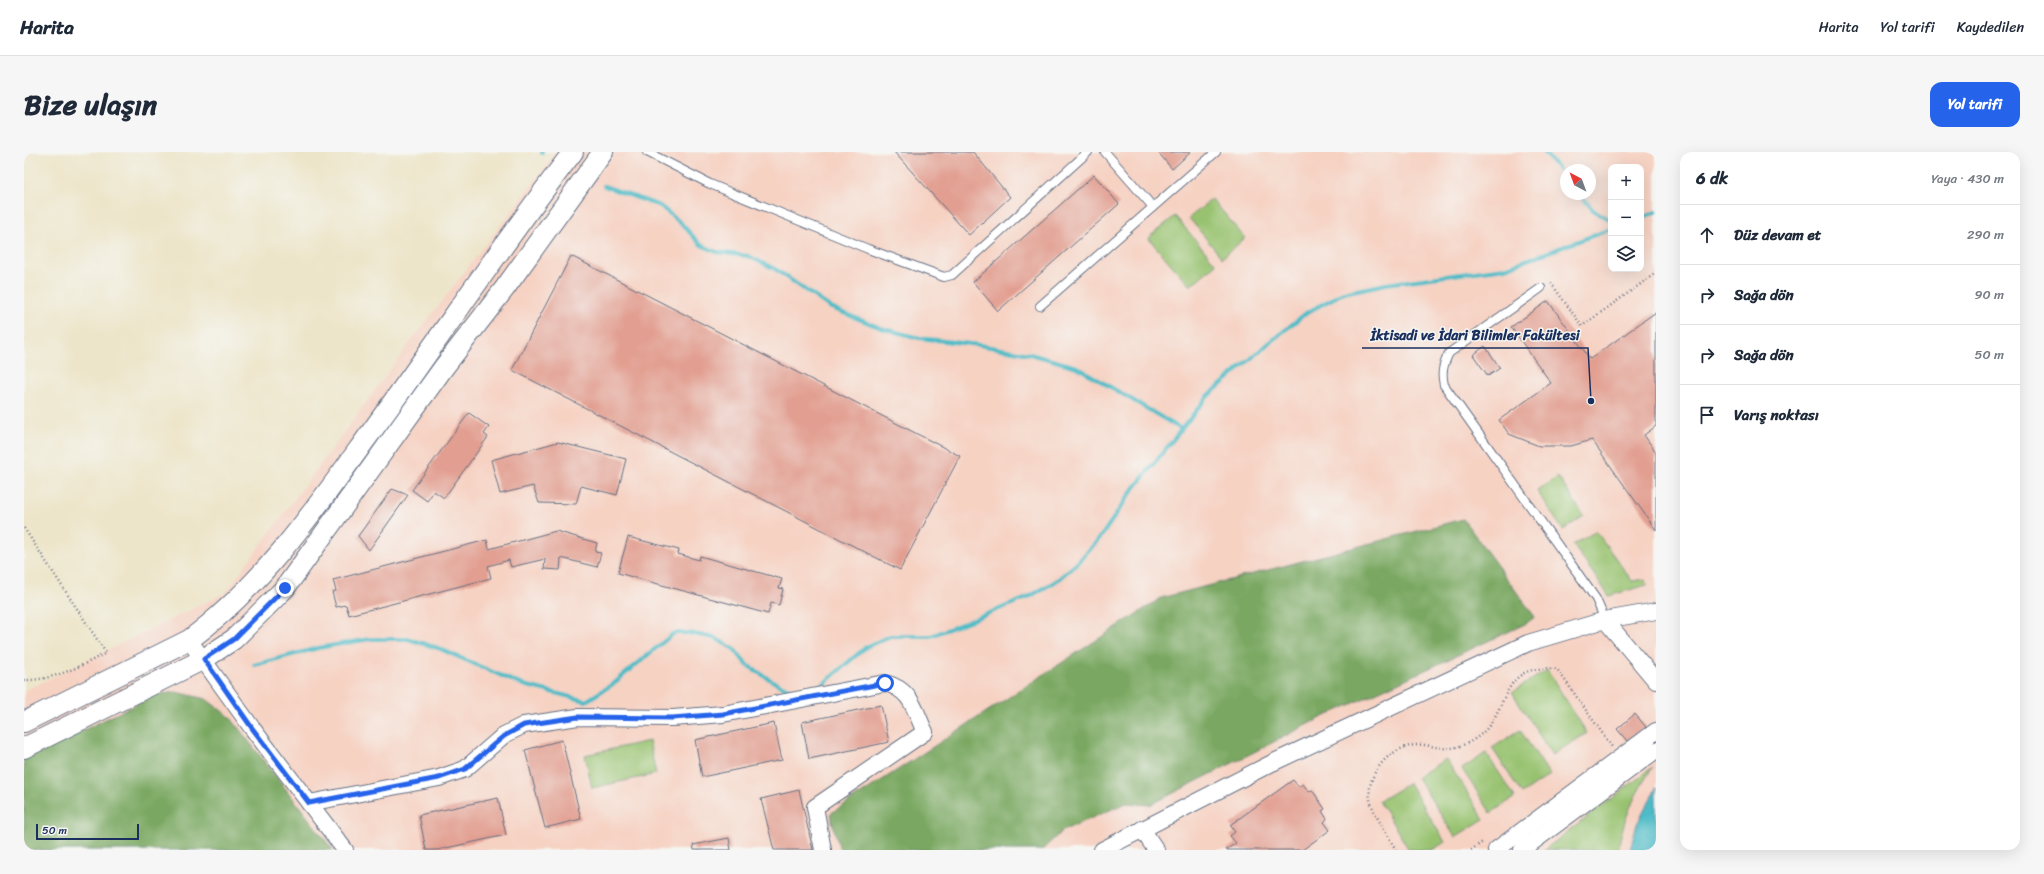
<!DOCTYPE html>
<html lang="tr">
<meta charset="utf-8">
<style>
body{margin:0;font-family:Sriracha,sans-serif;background:#f6f6f7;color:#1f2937}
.controls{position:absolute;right:12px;top:12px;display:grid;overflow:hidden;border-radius:8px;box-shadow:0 4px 16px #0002}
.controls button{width:36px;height:36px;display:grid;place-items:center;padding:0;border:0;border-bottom:1px solid #e0e1e3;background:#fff;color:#1f2937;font:20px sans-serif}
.compass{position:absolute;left:1536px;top:12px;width:36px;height:36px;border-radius:50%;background:#fff;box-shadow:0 4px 16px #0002;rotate:319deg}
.scale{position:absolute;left:12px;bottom:10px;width:103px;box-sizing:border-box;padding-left:4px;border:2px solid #1b2f5e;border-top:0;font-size:11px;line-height:14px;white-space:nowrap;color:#1b2f5e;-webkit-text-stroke:3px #f6f6f2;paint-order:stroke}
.stop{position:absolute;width:12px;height:12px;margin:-9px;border:3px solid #2563eb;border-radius:50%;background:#fff}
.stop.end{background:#2563eb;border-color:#fff;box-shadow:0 1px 4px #0008}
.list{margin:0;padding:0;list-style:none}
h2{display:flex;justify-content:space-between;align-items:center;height:52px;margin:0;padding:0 16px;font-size:17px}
h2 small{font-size:13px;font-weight:400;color:#747a83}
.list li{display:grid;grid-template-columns:26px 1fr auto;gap:12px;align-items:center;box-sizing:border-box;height:60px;padding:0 16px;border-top:1px solid #e0e1e3}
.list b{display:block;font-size:15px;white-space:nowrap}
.list em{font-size:13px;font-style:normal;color:#747a83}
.icon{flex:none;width:22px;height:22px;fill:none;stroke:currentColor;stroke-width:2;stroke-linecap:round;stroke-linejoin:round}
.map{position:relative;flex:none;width:1632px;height:698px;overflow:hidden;border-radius:12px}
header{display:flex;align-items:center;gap:24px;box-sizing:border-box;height:56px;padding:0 20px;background:#fff;border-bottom:1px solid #e0e1e3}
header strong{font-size:19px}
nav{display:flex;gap:22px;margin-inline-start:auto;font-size:14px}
.intro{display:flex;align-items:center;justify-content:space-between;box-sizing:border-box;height:96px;padding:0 24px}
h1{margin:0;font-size:28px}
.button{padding:10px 18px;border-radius:12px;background:#2563eb;color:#fff;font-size:14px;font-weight:700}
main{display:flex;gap:24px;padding:0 24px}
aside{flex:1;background:#fff;border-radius:12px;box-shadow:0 4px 16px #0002}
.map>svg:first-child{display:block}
.built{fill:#f6d2c3;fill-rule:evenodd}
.green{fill:#98c26f;stroke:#5a7866}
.forest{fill:#7aa862;stroke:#4a6c60}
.water{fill:#4ebcc7;stroke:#347692}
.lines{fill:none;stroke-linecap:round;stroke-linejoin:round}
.stream{stroke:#4ebcc7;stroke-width:4}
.building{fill:#e29f91}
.service-casing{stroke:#646f83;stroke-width:10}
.minor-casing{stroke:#646f83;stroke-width:18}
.tertiary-casing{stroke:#646f83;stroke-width:22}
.path{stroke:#646f83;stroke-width:2.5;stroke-dasharray:1 3;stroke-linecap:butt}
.service{stroke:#fff;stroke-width:8}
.minor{stroke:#fff;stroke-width:16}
.tertiary{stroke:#fff;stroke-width:20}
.route{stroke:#2563eb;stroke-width:5}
.leader{fill:none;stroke:#1b2f5e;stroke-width:1.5}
.callout-dot{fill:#1b2f5e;stroke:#f6f6f2;stroke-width:1.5}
.callout-label{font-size:14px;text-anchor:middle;font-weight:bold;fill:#1b2f5e;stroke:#f6f6f2;stroke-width:3;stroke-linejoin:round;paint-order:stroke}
</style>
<header>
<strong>Harita</strong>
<nav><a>Harita</a><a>Yol tarifi</a><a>Kaydedilen</a></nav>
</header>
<div class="intro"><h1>Bize ulaşın</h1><a class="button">Yol tarifi</a></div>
<main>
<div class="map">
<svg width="1632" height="698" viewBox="0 0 1632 698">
<rect width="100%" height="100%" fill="#f6f6f2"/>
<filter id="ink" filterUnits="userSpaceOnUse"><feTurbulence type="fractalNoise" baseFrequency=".025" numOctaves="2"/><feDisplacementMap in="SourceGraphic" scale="8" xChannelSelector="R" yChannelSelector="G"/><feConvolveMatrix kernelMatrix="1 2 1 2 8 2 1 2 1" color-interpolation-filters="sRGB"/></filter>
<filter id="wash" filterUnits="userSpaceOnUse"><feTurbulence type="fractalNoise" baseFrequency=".012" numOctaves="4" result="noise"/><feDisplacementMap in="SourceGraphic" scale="16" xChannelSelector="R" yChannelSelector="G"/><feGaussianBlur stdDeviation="0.9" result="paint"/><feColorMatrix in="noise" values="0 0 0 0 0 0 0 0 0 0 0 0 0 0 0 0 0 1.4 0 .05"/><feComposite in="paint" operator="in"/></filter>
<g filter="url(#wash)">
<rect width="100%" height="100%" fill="#ede5c9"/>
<!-- built -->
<path class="built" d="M533,0H1632V698H0V539L201,441L391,184ZM1587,15H1617V117H1587ZM1542,18H1566V42H1542Z"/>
<!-- green -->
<g class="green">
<polygon points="1188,47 1221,86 1198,106 1165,66"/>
<polygon points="1151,64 1192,112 1166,134 1124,86"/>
<polygon points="1534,325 1560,364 1539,378 1513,339"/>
<polygon points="1572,379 1608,429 1622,427 1623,433 1585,444 1549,393"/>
<polygon points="1523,518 1563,581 1528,603 1488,540"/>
<polygon points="1496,578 1526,623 1498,642 1468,596"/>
<polygon points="625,589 632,622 568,636 561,603"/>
<polygon points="1462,601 1491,645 1467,661 1438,617"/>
<polygon points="1422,607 1460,667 1431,685 1393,625"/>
<path d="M1629,615C1611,641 1599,667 1594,698H1520Z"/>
<polygon points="1385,631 1421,690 1408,698 1385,698 1355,649"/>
</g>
<!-- forest -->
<g class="forest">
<polygon points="1439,367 1511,465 1501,472 1293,568 1126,653 1102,651 1038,679 1018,698 816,698 806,662 1137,446"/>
<polygon points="152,540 182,547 206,565 309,698 0,698 0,607 131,543"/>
</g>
<!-- water -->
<polygon class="water" points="1632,636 1632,698 1606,698 1613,672"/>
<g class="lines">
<!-- stream -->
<g class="stream">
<polyline points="518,0 518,1"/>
<polyline points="1520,0 1542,26"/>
<polyline points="580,34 636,54 657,71 677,93 693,100 724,104 751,117 807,156 857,176 895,186 955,193 1006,202 1053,215 1157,277"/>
<polyline points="1556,42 1569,58 1587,68"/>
<polyline points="1617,66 1632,60"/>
<polyline points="230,513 294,496 346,487 384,487 414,496 496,532 562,549 589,532 650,481 665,481 691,486 710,497 723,513 750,530 771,540 776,540"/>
<polyline points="791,539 842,495 866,484 907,484 1003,446 1032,429 1051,413 1076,386 1108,339 1184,244 1245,191 1282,161 1319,141 1362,132 1481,116 1587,77"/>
</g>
</g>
<g id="blocks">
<!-- building -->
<g class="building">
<polygon points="870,0 949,0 986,45 945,83"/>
<polygon points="1134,0 1167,0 1148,17"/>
<polygon points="1070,23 1095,52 974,159 949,130"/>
<polygon points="547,104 936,304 876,418 488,218"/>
<polygon points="1524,149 1566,207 1632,160 1632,274 1620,283 1632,300 1632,378 1568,288 1547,294 1515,294 1485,282 1475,268 1527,231 1487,175"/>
<polygon points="1461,194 1476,216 1464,224 1449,203"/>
<polygon points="445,261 465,275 460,282 464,285 420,346 410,339 403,349 388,338"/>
<polygon points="534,290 602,307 593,343 557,334 552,352 515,351 509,334 476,342 467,308"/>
<polygon points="368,337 384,343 345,398 334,384"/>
<polygon points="532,379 573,391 571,400 577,401 573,415 537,406 536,418 520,417 521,407 487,415 485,408 464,414 467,426 325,463 322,453 312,455 308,440 312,439 309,428 463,388 465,397"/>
<polygon points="604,385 655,398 654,402 675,408 676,404 758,427 755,436 759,437 755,453 747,451 744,462 594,421"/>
<polygon points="857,553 865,590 785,607 778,570"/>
<polygon points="1611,562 1622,575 1603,589 1593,577"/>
<polygon points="750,571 758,608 678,625 671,588"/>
<polygon points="538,588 557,667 521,676 501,598"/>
<polygon points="1269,628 1275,635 1279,632 1285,640 1288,638 1301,657 1298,659 1303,667 1300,670 1306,678 1278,698 1202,698 1212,691 1206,684 1211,680 1206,673"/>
<polygon points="775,638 789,698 750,698 737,647"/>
<polygon points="474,646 482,683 413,698 402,698 395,663"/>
<polygon points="705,686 707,698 670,698 669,693"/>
</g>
</g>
</g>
<g filter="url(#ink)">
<use href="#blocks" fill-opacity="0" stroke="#646f83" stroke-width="1"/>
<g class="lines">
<defs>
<g id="service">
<polyline points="623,0 686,32 844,97 920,125 928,123 1064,0"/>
<polyline points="1081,0 1129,55"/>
<path d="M1517,136L1425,201C1419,213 1417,221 1420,233L1572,447L1581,468"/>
<polyline points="1016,154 1192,0"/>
</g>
<g id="minor">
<polyline points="1581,468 1632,529"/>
<polyline points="165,488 228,576 321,698"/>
<path d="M285,651L415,626L441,617L480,583L500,573L554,565L649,566L699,562L861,531C888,538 890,557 901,580L791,655L799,698"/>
<polyline points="1118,677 1132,698"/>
<polyline points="1078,698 1248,611 1504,491 1581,468 1632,459"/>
<polyline points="1472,698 1632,579"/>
<polyline points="1498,698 1632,598"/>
</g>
<g id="tertiary">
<path d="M0,570L165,488C237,435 290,359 342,287C412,192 477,93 549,0"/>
<polyline points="0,596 180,507 210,487 261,436 420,215 481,136 579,0"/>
</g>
</defs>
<!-- service casing -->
<use href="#service" class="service-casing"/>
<!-- minor casing -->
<use href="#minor" class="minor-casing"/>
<!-- tertiary casing -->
<use href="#tertiary" class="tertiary-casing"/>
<!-- path -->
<g class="path">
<polyline points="1527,131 1558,174 1632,121"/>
<path d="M0,376L82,501C57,514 28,529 0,528"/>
<path d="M1372,698C1366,687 1347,658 1346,647C1342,621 1366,595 1392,593C1402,592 1409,595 1418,596C1431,598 1446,591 1455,584C1487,559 1474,510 1533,517L1588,595"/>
<polyline points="1447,698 1460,689"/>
</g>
<!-- service -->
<use href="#service" class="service"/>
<!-- minor -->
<use href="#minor" class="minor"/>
<!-- tertiary -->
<use href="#tertiary" class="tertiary"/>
</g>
</g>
<g class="lines" filter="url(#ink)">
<!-- route -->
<polyline class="route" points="261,436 210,487 180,507 228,576 285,651 415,626 441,617 480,584 500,573 554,565 648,566 699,562 861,531"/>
</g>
<!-- callouts -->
<path class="leader" d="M1567 249L1564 196H1338"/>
<circle class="callout-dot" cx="1567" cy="249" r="4"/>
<g class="callout-label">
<text x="1451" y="188">İktisadi ve İdari Bilimler Fakültesi</text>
</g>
</svg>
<div class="controls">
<button>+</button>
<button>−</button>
<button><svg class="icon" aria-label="layers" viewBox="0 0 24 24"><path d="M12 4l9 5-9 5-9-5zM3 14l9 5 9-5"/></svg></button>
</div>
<svg class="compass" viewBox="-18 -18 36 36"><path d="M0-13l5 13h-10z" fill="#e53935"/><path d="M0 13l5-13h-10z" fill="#747a83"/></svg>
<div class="scale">50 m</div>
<div class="stop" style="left:861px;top:531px"></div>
<div class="stop end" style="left:261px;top:436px"></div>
</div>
<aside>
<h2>6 dk<small>Yaya · 430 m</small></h2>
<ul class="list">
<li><svg class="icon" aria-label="ahead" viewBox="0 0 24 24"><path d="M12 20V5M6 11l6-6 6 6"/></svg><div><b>Düz devam et</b></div><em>290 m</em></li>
<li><svg class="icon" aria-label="right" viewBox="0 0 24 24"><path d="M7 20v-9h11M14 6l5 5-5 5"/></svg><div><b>Sağa dön</b></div><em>90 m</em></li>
<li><svg class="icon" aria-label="right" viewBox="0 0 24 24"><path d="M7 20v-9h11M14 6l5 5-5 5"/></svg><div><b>Sağa dön</b></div><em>50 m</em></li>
<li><svg class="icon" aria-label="arrive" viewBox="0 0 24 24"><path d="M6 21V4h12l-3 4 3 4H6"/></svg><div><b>Varış noktası</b></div></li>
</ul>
</aside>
</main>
